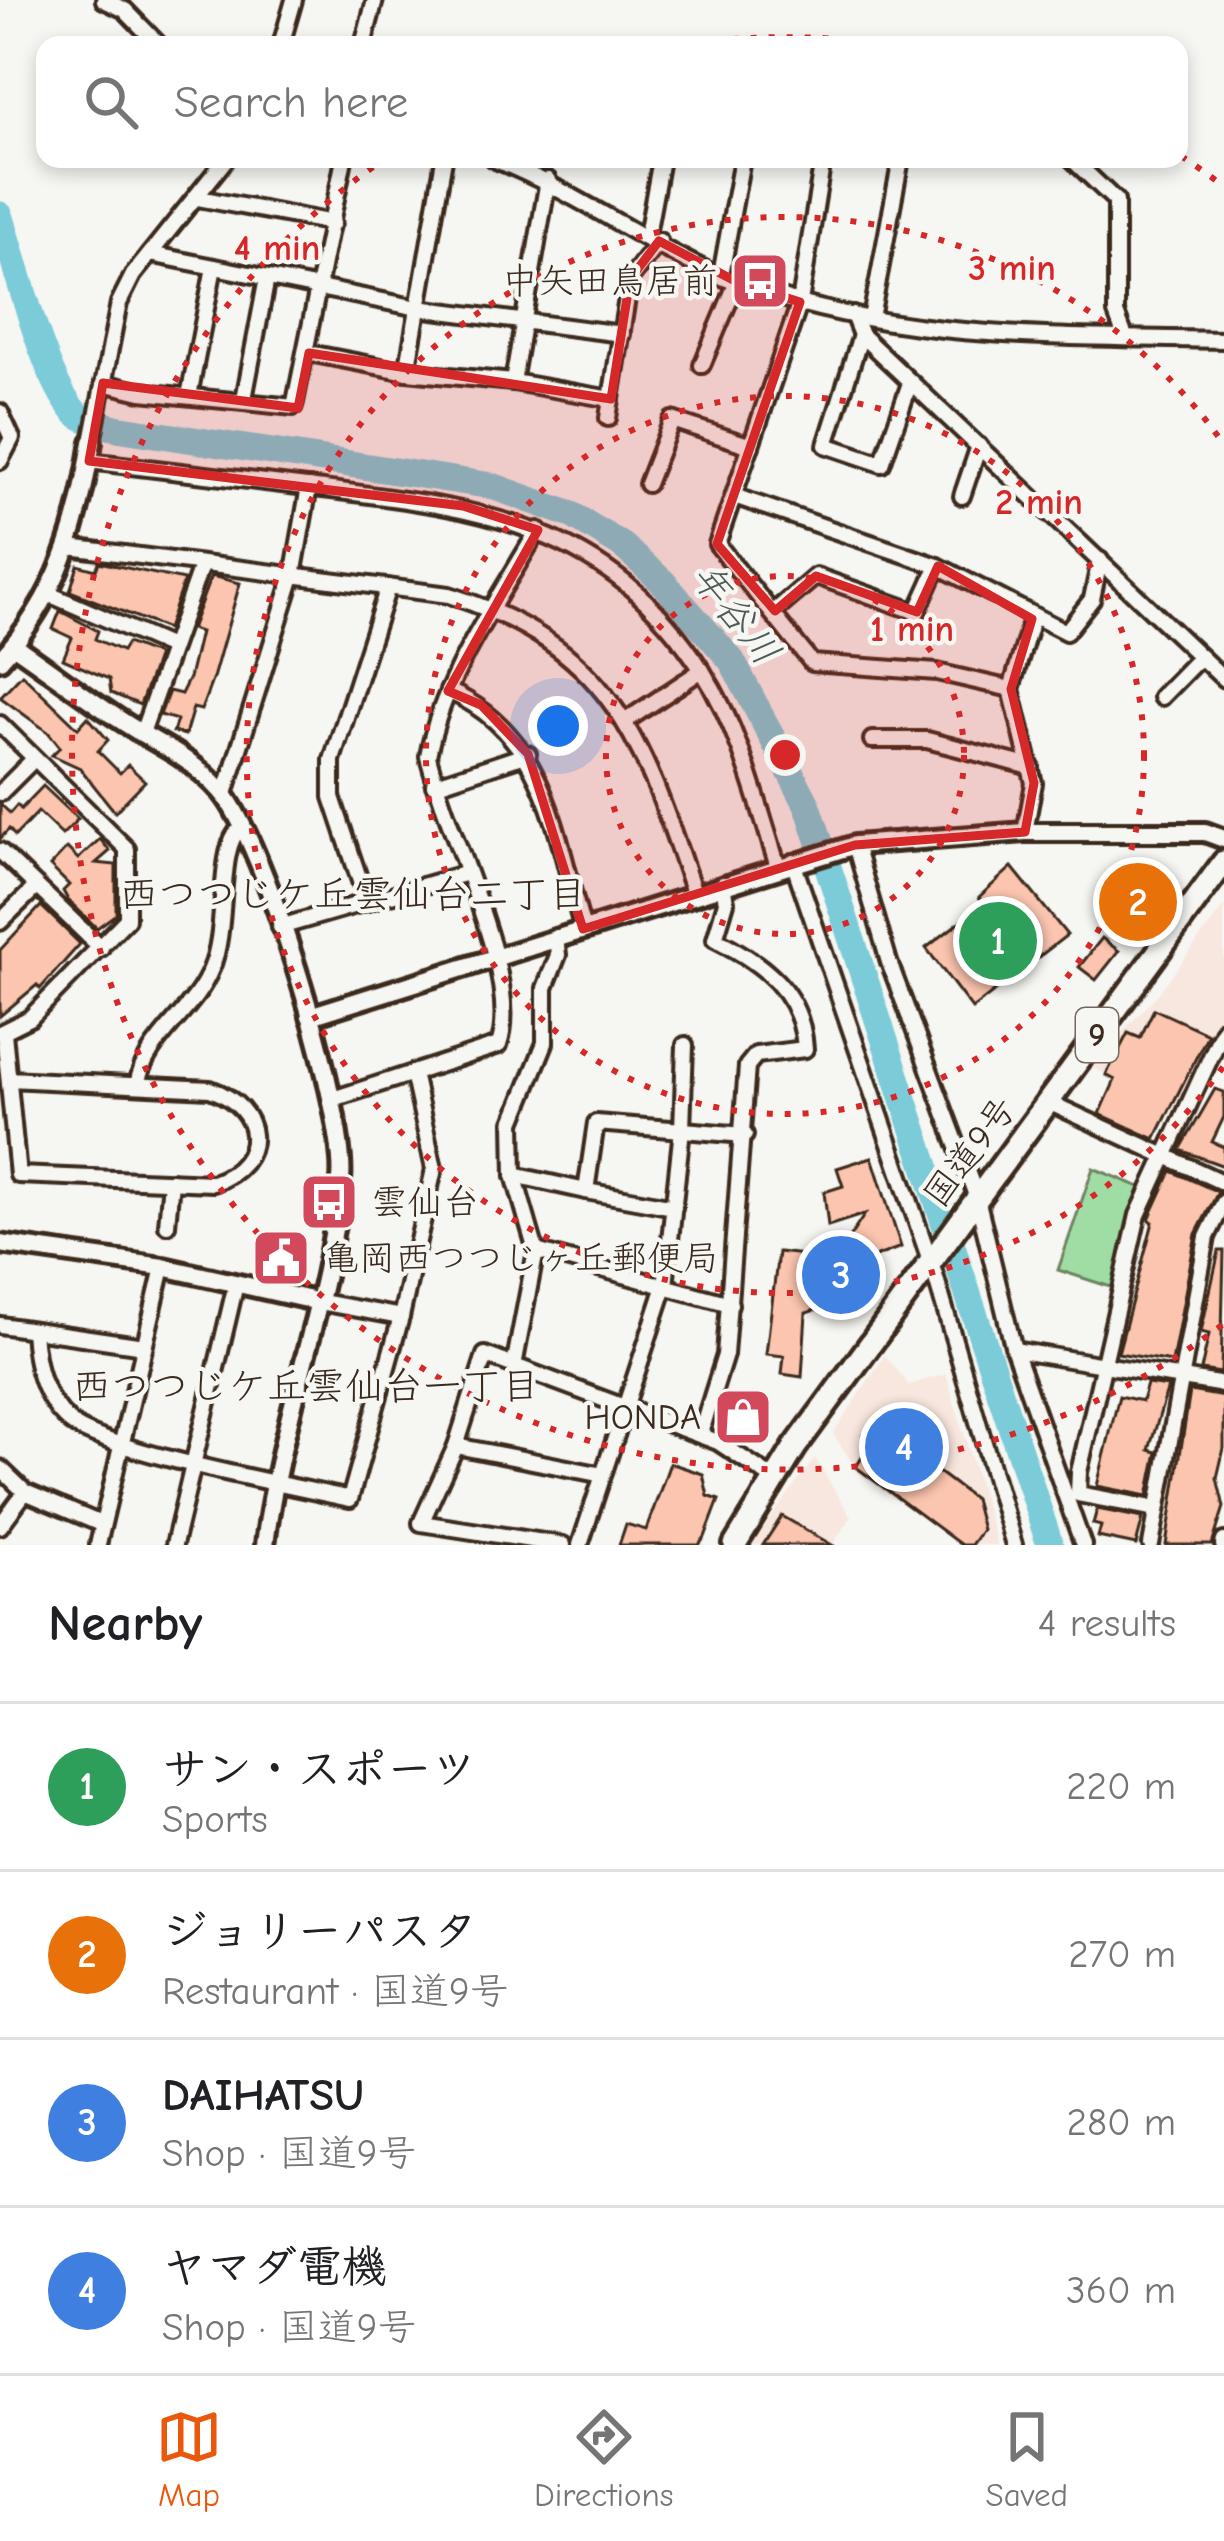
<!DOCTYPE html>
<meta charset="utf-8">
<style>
body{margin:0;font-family:"Comic Neue","Klee One",sans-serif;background:#f6f6f6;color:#202124}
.you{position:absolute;left:558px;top:726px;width:42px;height:42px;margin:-30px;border:9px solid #fff;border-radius:50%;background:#1a73e8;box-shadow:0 0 0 18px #1a73e833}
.badge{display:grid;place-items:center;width:78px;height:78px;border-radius:50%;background:#ea580c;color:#fff;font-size:39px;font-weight:700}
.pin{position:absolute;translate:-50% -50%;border:6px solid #fff;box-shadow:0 3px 12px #0006}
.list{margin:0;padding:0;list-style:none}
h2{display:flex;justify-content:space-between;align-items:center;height:156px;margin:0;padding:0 48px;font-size:51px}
h2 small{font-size:39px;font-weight:400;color:#757577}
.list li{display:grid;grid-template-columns:78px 1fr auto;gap:36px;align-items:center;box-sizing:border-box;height:168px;padding:0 48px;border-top:3px solid #e0e0e0}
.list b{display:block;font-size:45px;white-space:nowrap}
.list p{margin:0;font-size:39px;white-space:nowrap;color:#757577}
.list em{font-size:39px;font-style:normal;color:#757577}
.icon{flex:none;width:66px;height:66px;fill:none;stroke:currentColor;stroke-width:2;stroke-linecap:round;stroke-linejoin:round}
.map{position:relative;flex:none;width:1224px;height:1545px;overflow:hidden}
.search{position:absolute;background:#fff;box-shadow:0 6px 18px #0003;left:36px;right:36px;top:36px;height:132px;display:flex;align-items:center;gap:30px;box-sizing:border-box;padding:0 42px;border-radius:24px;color:#757577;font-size:45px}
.sheet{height:828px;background:#fff}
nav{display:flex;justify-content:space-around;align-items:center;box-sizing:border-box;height:168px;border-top:3px solid #e0e0e0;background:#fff;font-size:33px;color:#757577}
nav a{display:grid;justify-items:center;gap:6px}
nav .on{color:#ea580c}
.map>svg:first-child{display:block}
.built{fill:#f8e7de}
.green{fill:#a0dda4;stroke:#6e8461;stroke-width:3}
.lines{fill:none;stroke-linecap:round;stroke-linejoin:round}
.river{stroke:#7ccbd8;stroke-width:27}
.building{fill:#fcc5af;stroke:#3b2a1e;stroke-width:3}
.minor-casing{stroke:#3b2a1e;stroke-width:22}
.tertiary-casing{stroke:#3b2a1e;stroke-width:26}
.trunk-casing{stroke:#3b2a1e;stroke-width:30}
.minor{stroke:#f6f6f2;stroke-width:14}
.tertiary{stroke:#f6f6f2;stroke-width:16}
.trunk{stroke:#f6f6f2;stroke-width:21}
.marked{fill:#d62828;fill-opacity:0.2;stroke:#d62828;stroke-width:9;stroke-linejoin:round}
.ring{fill:none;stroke:#d62828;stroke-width:6;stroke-dasharray:6 12}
.labels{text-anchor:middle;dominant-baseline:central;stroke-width:9;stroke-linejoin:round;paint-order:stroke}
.shield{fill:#f6f6f2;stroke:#73675e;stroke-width:3}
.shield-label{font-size:33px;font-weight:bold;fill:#3b2a1e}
.poi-label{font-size:36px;fill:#3b2a1e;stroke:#f6f6f2;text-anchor:end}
.street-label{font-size:36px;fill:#3b2a1e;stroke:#f6f6f2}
.water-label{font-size:39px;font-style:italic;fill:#4e5a56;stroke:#f6f6f2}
.neighbourhood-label{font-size:39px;fill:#3b2a1e;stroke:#f6f6f2}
.centre{fill:#d62828;stroke:#f6f6f2;stroke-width:6}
.ring-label{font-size:36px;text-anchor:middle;font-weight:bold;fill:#d62828;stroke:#f6f6f2;stroke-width:9;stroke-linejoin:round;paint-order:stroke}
</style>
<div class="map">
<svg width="1224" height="1545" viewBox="0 0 1224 1545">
<rect width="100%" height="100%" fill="#f6f6f2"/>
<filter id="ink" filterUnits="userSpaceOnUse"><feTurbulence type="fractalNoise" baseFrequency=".00833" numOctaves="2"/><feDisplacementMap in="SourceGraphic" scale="24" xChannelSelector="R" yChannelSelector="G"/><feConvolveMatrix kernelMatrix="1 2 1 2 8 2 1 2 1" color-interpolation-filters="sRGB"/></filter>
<g filter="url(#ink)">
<!-- built -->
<g class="built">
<polygon points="1224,906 1224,1016 1173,1110 1090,1066 1158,994"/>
<polygon points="885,1355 909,1385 946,1374 997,1545 960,1545 859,1473 833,1434"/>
<polygon points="815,1458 851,1517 832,1545 751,1545"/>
</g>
<!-- green -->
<polygon class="green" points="1093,1168 1140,1187 1114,1288 1058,1270"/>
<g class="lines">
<!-- river -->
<path class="river" d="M0,215C14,257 47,394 80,416C90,422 105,425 116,428L492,486L572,515L623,546L663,582L732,661L808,806L1050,1545"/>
</g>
<!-- building -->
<g class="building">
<polygon points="99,562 184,580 167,629 70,591 78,565 96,570"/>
<polygon points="211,576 240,583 213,678 201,710 193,708 185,735 173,732 177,720 160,715 169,691 181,694 189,678 200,632 191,629"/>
<polygon points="60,611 98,631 95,639 122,651 127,643 158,655 140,705 111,693 109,679 63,659 72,638 53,629"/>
<polygon points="22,674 78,728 88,717 108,740 98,751 120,773 128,765 145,781 115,812 80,768 52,755 60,747 48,732 0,697"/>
<polygon points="43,786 78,819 62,835 38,812 15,836 9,829 0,839 0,804 10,813 17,805 21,809"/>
<polygon points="100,839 110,851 96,863 116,865 116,914 97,928 68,900 63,891 69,885 50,866 67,848 78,859"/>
<polygon points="1012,867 1067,935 972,1009 926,948 983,904 979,897"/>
<polygon points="1147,875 1165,889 1142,920 1123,906"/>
<polygon points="41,906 80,944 40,989 37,985 0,1016 0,950"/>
<polygon points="1102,938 1119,951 1096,980 1079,967"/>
<polygon points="1154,1009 1208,1034 1155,1139 1100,1114 1115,1080 1106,1075 1128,1033 1140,1038"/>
<polygon points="1215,1089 1224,1092 1224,1117 1212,1142 1224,1147 1224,1166 1180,1150"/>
<polygon points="872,1157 901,1247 867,1260 840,1302 806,1313 802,1377 782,1374 784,1356 766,1354 778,1252 813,1256 808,1299 865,1214 828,1226 824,1192 843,1186 837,1168"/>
<polygon points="1171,1171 1218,1192 1196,1234 1172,1362 1118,1353 1153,1222 1149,1219"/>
<polygon points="1219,1251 1224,1251 1221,1373 1201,1370 1209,1334 1201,1332"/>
<polygon points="1147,1384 1168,1387 1149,1450 1157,1452 1148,1496 1097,1486 1119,1396 1142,1401"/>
<polygon points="1190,1391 1224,1397 1224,1448 1217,1478 1224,1507 1212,1545 1166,1545"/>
<polygon points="897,1428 901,1444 974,1499 982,1530 971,1545 961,1545 856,1467 867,1449 863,1435"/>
<polygon points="670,1463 703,1474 708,1496 719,1500 705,1537 699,1545 619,1545 626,1524 646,1530"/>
<polygon points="1097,1509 1143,1518 1136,1545 1098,1537 1101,1526 1093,1524"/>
<polygon points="782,1516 832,1545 763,1545"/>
</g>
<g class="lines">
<defs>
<g id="minor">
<polyline points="104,0 125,10 159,45"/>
<polyline points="281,45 294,0"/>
<polyline points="363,45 375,0"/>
<path d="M493,159C579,192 655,252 737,283C894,342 1059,336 1224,340"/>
<polyline points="823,159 800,302 717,544 812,663 937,672 1011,689"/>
<polyline points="1072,159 1116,201 1116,313 1125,337"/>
<polyline points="198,198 333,223"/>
<polyline points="647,235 661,159"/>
<polyline points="150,254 418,308 622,334"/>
<polyline points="721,275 742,159"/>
<polyline points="853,315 861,335 1224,679"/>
<polyline points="871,318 901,159"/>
<polyline points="861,335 826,445 882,464 910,383"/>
<polyline points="309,353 407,372 513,382 611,399"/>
<polyline points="702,365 737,282"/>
<polyline points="407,372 444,159"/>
<polyline points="513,382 548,180"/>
<polyline points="103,383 141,392 294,407 344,159"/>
<polyline points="189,396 214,267"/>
<polyline points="244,399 267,278"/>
<polyline points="0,412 12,438 0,461"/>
<polyline points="608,418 630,279 659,241"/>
<polyline points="92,442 119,303 133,275 226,159"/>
<path d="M89,461C164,470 240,479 315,488C476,508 606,521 703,672C740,730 757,801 778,867"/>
<polyline points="647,484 672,420 751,446"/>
<polyline points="734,496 938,566 1066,632 1092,599 1100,560"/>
<polyline points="962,496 979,446"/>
<path d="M69,547L449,595C614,647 643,743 694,893"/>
<polyline points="51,595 171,647"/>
<polyline points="775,611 816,576 917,612 938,566"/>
<path d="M448,691C548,734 555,834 583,929"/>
<polyline points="1161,697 1200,657"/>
<polyline points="627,720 702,670"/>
<polyline points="0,724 127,849 127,919 30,1018 0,1033"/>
<polyline points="142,733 201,566"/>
<polyline points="872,740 927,740 1031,767"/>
<polyline points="434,785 528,754"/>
<polyline points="0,793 34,759"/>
<polyline points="225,794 293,576 309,487"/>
<polyline points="1025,832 1034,783 1011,689 1032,619"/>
<polyline points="855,845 889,962 977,1198 1014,1350 1083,1545"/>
<polyline points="0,851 101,948"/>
<polyline points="793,862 935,1275 1014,1545"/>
<polyline points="367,902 332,797 332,760 388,587"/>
<polyline points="0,922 36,887"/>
<polyline points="280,927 467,873"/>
<path d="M4,1033L18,1175L213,1183C270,1163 264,1108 210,1089L9,1079"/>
<path d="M137,1085C146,1037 193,1014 211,969C228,930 218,858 236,833L246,831"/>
<path d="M333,1099L499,1045C523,976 445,831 428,756C443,675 498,601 538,530"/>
<polyline points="1048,1102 1224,1183"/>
<polyline points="514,1175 586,1191 596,1123 745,1135"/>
<polyline points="586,1191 674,1207"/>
<polyline points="167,1225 171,1181"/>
<polyline points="536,1251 514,1175 513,1122 545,1043 545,988 558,955 556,937"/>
<polyline points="315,1301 401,1317"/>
<polyline points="0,1325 144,1346"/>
<path d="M33,1330C35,1365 42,1398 70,1422C103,1451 297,1487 350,1499L401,1317L434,1169L413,1073"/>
<polyline points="1014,1350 1224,1385"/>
<polyline points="514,1366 536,1251 730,1304"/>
<path d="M700,1435L725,1355L747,1066L756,1055L805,1049C802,992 763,963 715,939L726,902L723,884"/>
<polyline points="456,1446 603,1475"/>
<polyline points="0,1468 25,1492 101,1524"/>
<polyline points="1157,1509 1078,1494 1079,1472 1138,1215 1224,1028"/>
<polyline points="0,1526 25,1492"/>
<polyline points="98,1545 163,1267"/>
<polyline points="174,1545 236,1284"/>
<polyline points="563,1545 421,1523 456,1446 485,1355 718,1442 774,1479"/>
<polyline points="580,1545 665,1286 682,1129 685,1045"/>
<polyline points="1151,1545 1207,1237 1224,1202"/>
<polyline points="1223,1545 1224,1541"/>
</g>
<g id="tertiary">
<path d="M13,645C56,674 97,707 141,733C171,750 198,765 221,791C264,839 348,1115 341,1180C328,1303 280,1421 265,1545"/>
<path d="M0,660C58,597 79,526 92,442"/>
<polyline points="310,1016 855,845 1025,832 1205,832 1224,839"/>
<polyline points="0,1244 163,1267 315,1301"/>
</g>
<polyline id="trunk" points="735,1545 795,1447 1224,862"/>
</defs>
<!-- minor casing -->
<use href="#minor" class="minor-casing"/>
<!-- tertiary casing -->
<use href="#tertiary" class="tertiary-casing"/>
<!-- trunk casing -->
<use href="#trunk" class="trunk-casing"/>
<!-- minor -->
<use href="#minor" class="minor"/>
<!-- tertiary -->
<use href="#tertiary" class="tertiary"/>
<!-- trunk -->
<use href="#trunk" class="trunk"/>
</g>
</g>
<!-- marked area -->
<path class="marked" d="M659,241L737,282L800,302L717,544L775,611L816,576L917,612L938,566L1032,619L1011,689L1034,783L1025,832L855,845L583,929L528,754L481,705L448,691L538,530L463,506L89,461L103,383L298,408L309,353L611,399L630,279Z"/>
<!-- distance rings -->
<g class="ring">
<circle cx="785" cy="755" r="179"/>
<circle cx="785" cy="755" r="359"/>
<path d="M1223 1067A538 538 0 1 1 1223 443"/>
<path d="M1222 1325A718 718 0 1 1 383 160M679 45A718 718 0 0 1 891 45M1181 156A718 718 0 0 1 1222 185"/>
</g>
<!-- icons -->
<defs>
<symbol id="bus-square" viewBox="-11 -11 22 22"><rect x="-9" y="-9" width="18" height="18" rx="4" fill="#d1495b" stroke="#f6f6f2"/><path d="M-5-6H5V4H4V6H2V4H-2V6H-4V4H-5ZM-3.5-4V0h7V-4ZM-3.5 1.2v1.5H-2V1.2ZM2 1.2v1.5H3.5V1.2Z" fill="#fff"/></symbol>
<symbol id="civic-square" viewBox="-11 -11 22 22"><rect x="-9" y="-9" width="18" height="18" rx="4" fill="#d1495b" stroke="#f6f6f2"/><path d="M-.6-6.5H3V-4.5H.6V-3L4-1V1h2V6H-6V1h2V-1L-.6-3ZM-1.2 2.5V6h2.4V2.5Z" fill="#fff"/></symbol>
<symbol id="shop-square" viewBox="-11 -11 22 22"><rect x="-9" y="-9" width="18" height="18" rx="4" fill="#d1495b" stroke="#f6f6f2"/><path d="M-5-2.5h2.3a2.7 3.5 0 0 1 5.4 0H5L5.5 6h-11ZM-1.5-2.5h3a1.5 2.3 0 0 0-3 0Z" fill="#fff"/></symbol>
</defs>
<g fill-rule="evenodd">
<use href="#bus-square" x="727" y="248" width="66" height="66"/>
<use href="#bus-square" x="296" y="1169" width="66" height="66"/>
<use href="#civic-square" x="248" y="1225" width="66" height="66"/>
<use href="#shop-square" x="710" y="1384" width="66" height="66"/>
</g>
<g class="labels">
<!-- shield labels -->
<rect class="shield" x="1076" y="1008" width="42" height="54" rx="9"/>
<g class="shield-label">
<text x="1097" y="1035">9</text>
</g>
<!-- poi labels -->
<g class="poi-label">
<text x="718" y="281">中矢田鳥居前</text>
<text x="371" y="1202" text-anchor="start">雲仙台</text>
<text x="323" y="1258" text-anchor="start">亀岡西つつじヶ丘郵便局</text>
<text x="701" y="1417">HONDA</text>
</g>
<!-- street labels -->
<g class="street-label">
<text transform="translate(970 1152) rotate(-53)">国道9号</text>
</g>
<!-- water labels -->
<g class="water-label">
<text transform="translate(735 614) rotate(52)">年谷川</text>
</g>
<!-- neighbourhood labels -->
<g class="neighbourhood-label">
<text x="353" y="894">西つつじケ丘雲仙台二丁目</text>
<text x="306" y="1386">西つつじケ丘雲仙台一丁目</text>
</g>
</g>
<circle cx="785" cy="755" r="18" class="centre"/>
<g class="ring-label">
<text x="277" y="260">4 min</text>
<text x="1012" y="280">3 min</text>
<text x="1039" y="514">2 min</text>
<text x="912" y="641">1 min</text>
</g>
</svg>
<div class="you"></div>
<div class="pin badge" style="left:998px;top:941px;background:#2e9e5b">1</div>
<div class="pin badge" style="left:1138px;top:902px;background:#e8710a">2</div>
<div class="pin badge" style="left:841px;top:1275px;background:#3f7fe0">3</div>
<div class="pin badge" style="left:904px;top:1447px;background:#3f7fe0">4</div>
<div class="search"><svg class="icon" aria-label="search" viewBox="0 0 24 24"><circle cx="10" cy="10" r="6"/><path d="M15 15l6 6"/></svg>Search here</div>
</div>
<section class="sheet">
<h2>Nearby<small>4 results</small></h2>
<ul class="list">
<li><span class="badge" style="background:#2e9e5b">1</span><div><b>サン・スポーツ</b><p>Sports</p></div><em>220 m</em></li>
<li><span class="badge" style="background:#e8710a">2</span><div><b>ジョリーパスタ</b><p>Restaurant · 国道9号</p></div><em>270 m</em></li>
<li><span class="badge" style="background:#3f7fe0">3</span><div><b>DAIHATSU</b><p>Shop · 国道9号</p></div><em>280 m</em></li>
<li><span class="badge" style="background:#3f7fe0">4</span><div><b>ヤマダ電機</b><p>Shop · 国道9号</p></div><em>360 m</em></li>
</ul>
</section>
<nav>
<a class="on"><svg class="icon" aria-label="map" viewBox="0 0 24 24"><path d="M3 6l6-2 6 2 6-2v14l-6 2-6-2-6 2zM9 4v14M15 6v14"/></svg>Map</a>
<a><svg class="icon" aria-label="directions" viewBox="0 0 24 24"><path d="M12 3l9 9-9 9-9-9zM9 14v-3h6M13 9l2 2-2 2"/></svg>Directions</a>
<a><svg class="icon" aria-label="saved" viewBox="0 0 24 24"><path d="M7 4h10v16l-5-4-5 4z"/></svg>Saved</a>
</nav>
